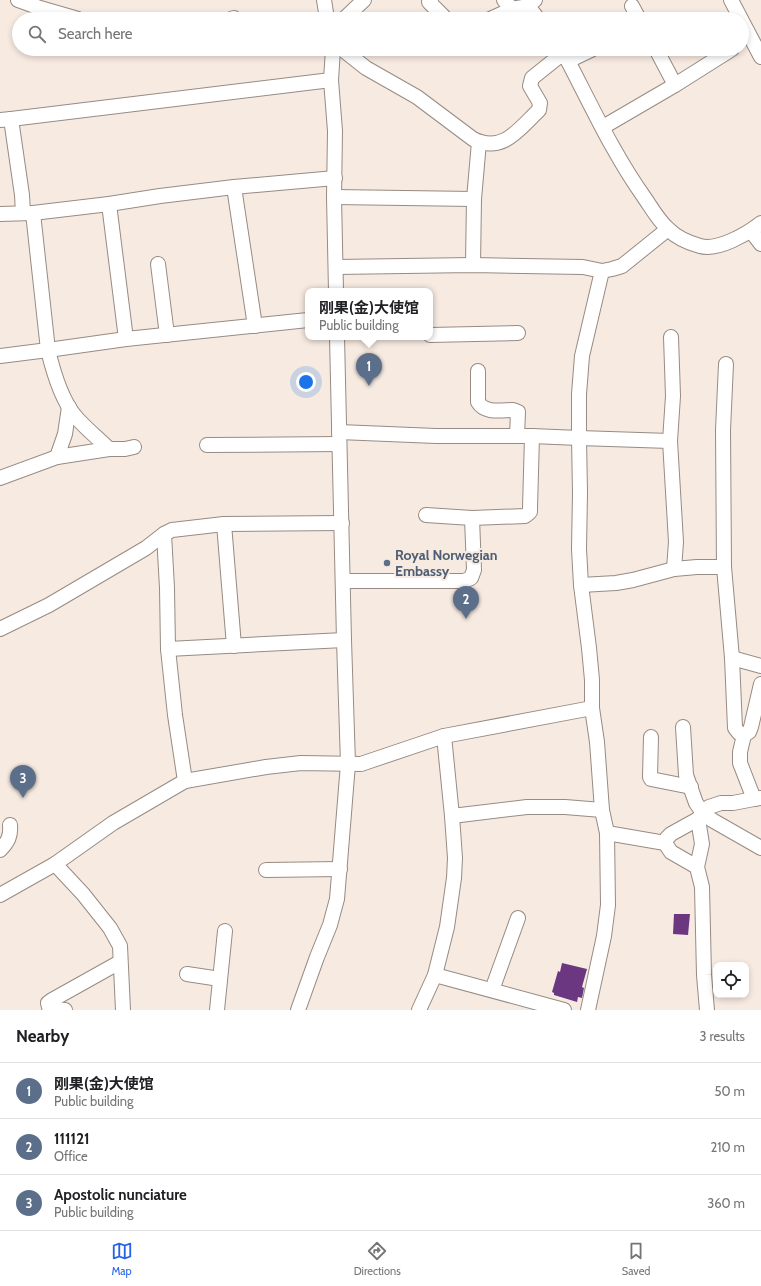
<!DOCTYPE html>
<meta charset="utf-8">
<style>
body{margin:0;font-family:Cabin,"Noto Sans SC",sans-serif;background:#f6f6f6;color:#202124}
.controls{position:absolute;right:12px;bottom:12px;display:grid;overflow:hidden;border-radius:8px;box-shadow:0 2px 6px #0003}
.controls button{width:36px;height:36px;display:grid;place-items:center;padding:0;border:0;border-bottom:1px solid #e0e0e0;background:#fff;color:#202124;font:20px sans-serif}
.you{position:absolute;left:306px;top:382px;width:14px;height:14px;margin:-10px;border:3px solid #fff;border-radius:50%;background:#1a73e8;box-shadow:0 0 0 6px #1a73e833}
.badge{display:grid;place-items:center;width:26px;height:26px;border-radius:50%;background:#2563eb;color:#fff;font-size:13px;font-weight:700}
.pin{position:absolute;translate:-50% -33px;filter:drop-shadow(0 1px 2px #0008)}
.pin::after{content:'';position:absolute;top:21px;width:14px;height:12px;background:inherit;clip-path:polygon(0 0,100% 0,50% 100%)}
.popup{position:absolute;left:305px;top:288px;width:128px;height:52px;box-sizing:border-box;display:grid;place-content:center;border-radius:8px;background:#fff;filter:drop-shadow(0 1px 3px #0005);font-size:13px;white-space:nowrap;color:#757577}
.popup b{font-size:15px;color:#202124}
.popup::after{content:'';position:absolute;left:50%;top:100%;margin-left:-8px;border:8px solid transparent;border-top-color:#fff}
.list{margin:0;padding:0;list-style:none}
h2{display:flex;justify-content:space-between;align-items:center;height:52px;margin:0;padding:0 16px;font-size:17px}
h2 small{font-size:13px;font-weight:400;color:#757577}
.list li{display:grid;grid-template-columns:26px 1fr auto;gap:12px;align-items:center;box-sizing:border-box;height:56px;padding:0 16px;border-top:1px solid #e0e0e0}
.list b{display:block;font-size:15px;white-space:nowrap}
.list p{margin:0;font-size:13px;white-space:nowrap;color:#757577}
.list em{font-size:13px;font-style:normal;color:#757577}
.icon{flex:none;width:22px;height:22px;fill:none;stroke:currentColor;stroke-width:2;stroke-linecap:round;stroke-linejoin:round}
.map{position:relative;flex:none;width:761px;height:1010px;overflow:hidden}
.search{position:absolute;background:#fff;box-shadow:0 2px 6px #0003;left:12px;right:12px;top:12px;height:44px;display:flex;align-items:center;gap:10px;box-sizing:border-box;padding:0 14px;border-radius:22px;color:#757577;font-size:15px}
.sheet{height:220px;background:#fff}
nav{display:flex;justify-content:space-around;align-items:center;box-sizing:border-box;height:56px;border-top:1px solid #e0e0e0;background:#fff;font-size:11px;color:#757577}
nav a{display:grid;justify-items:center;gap:2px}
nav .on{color:#2563eb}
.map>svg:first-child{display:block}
.building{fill:#6b3781}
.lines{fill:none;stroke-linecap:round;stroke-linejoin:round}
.minor-casing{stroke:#978b83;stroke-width:16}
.minor{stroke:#fff;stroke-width:14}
.service-dot{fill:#5c6f8a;stroke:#f7eae1;stroke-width:1.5}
.labels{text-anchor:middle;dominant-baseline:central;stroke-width:4;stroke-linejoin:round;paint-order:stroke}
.service-label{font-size:14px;font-weight:bold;fill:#4e5e75;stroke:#f7eae1;text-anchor:start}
</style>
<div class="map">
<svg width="761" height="1010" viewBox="0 0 761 1010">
<rect width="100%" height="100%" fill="#f7eae1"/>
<!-- building -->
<g class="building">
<polygon points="674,914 690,914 688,935 673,934"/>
<polygon points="562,963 587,969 582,987 584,988 582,998 578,997 577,1002 554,995 554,993 552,992 558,971 560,972"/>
</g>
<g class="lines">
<defs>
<g id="minor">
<polyline points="18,0 40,8 78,19"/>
<polyline points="324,0 327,19"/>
<polyline points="431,0 429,2 446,19"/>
<polyline points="504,0 512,9 528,6"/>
<polyline points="535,0 528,6 538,19"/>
<polyline points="731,0 741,19"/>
<polyline points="632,6 639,19"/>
<polyline points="231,19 234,18"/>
<polyline points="344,19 364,0"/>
<polyline points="490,19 512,9"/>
<polyline points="742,21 761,57"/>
<polyline points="333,49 331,80 335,131 334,197 336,291"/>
<path d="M342,49L366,68L417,97L473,139C503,154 519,129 539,110L540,103L530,86L532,78L562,54"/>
<path d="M559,49L568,61C592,107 614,155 644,197C651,207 658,220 668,229C676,237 689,243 700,246C718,251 747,234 761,223"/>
<polyline points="656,49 675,85"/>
<polyline points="568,61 593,49"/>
<polyline points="11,119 331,80"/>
<polyline points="0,120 11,119 22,195 23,213"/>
<polyline points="603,127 675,85 732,49"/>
<polyline points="234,187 255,326"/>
<polyline points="334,197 474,199"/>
<polyline points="109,204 126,339"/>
<path d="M33,213L48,350C53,371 62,400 75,416C85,428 98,438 109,449"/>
<polyline points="0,214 33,213 109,204 160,196 234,187 335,178"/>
<polyline points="751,231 761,244"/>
<polyline points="158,264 167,335"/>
<polyline points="473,265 474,199 479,142"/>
<polyline points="336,267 473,265 583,267 602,271 612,269 622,266 668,229"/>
<polyline points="430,335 518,333"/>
<polyline points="671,337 673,396 670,441 676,542 674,569"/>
<polyline points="0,356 48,350 126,339 308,320"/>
<polyline points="726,364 723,430 724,567 732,658 735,728 739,733 744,735"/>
<path d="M478,371V402C485,414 502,410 513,410L518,412L517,436"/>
<polyline points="339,432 436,436 532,436 579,438 670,441"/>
<polyline points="207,445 339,444"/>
<polyline points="57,457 65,434 69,407"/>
<polyline points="0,478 57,457 109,449 125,449 134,447"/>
<polyline points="426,515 472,518 525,516 530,512 530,508 532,436"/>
<polyline points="224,524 234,646"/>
<polyline points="164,534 167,588 168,649 344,640"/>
<polyline points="343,581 464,581 471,578 474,570 472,518"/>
<polyline points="581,585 616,583 633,580 674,569 697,567 724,567"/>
<polyline points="0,629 49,605 146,548 164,534 172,530 224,524 342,523"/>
<polyline points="168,649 175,715 185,781"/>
<polyline points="732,658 761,666"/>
<polyline points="761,684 751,727 749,732 744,735 740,752 740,763 754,799 761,798"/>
<polyline points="683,727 686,775 696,803 703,813 712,820 761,848"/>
<polyline points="444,736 452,816 527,807 565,807 602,810"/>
<polyline points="651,737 650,777 651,779 691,787"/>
<polyline points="698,819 702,844 697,867 702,887 704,975 707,1010"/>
<polyline points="607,833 665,843 671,852 697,867"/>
<polyline points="665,843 667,838 671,834 698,819 709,807 721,803 733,803 754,799"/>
<path d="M0,850C8,842 11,836 10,825"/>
<polyline points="55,864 83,894 110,928 120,946 123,1010"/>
<polyline points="266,870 340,869"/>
<polyline points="0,895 55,864 113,823 185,781 266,767 301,763 361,764 444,736 592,708"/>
<polyline points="187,974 220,979"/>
<polyline points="435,975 564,1010"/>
<polyline points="492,990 518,918"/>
<polyline points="65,1010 53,1009 49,1007 48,1003 52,1000 120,962"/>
<polyline points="217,1010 225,931"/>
<polyline points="298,1010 317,957 330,925 337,899 348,764 344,640 337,337"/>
<polyline points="419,1010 435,975 447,927 454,878 455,858 452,816"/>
<polyline points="588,1010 604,936 608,905 607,833 602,810 597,742 592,708 592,680 589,648 581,585 579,549 580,493 579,438 579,394 582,356 602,271"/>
</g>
</defs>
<!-- minor casing -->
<use href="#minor" class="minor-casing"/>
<!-- minor -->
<use href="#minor" class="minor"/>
</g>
<!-- markers -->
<circle class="service-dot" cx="387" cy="563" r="4"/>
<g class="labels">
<!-- service labels -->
<g class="service-label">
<text x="395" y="555">Royal Norwegian<tspan x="395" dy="16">Embassy</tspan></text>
</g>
</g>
</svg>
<div class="controls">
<button><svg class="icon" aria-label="locate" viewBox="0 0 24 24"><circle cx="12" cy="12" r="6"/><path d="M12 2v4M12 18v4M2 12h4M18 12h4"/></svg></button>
</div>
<div class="you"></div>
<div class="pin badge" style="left:369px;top:386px;background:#5c6f8a">1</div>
<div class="popup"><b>刚果(金)大使馆</b>Public building</div>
<div class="pin badge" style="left:466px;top:619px;background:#5c6f8a">2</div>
<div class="pin badge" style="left:23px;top:798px;background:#5c6f8a">3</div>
<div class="search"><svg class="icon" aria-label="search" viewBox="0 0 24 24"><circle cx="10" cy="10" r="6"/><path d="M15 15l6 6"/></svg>Search here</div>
</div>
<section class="sheet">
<h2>Nearby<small>3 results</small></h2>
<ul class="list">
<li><span class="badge" style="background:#5c6f8a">1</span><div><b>刚果(金)大使馆</b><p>Public building</p></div><em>50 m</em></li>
<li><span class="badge" style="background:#5c6f8a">2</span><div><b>111121</b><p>Office</p></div><em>210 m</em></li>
<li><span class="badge" style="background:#5c6f8a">3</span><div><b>Apostolic nunciature</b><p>Public building</p></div><em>360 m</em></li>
</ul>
</section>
<nav>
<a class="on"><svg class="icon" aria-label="map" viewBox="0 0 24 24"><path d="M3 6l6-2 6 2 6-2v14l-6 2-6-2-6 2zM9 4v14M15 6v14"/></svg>Map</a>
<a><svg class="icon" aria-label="directions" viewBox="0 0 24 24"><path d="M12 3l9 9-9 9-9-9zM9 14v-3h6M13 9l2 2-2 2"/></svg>Directions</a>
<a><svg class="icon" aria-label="saved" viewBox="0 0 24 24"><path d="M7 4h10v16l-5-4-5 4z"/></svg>Saved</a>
</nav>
